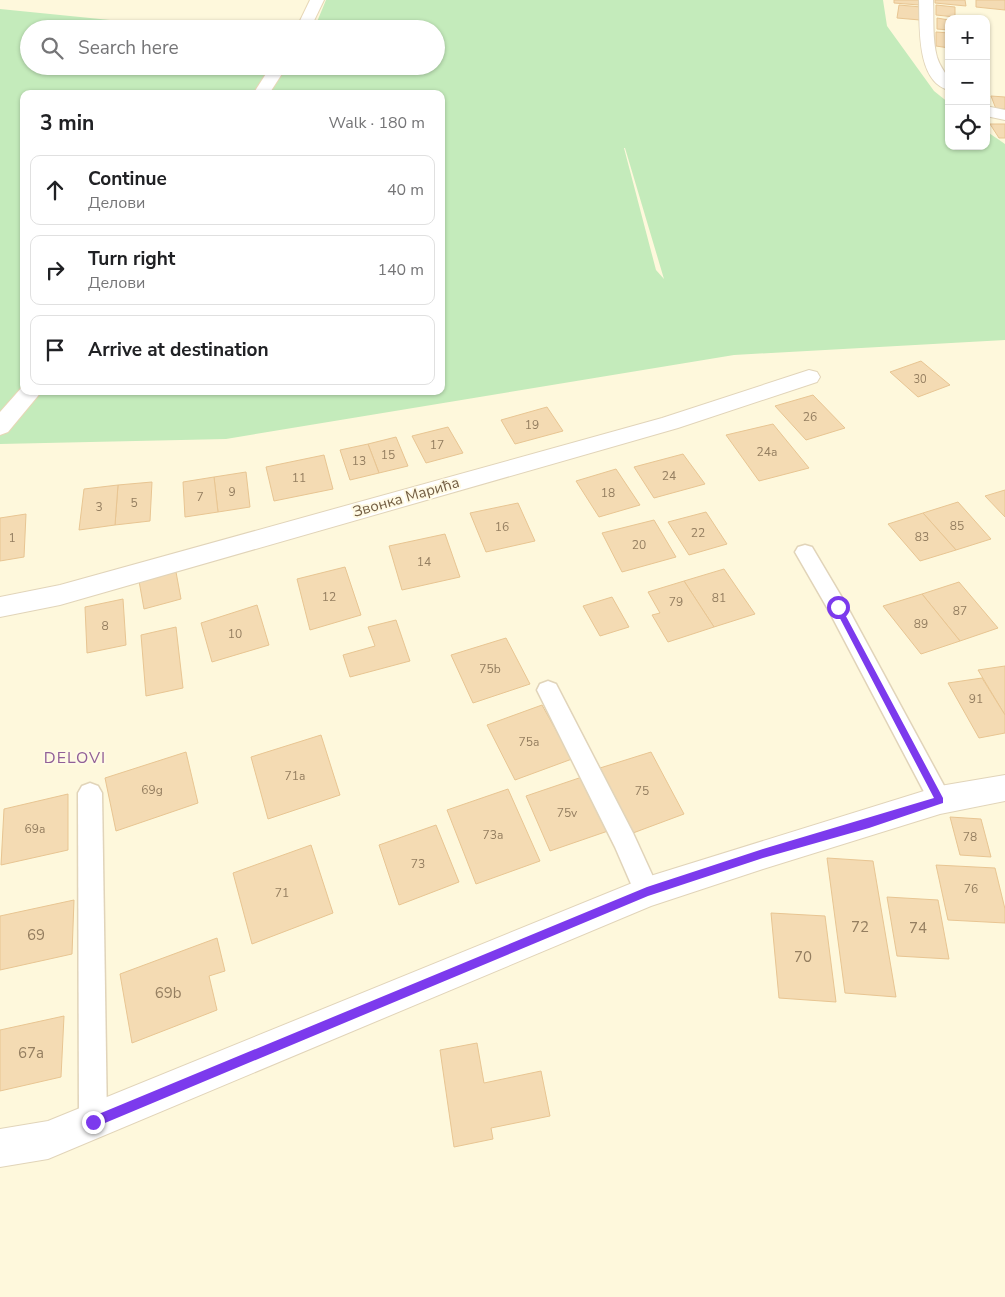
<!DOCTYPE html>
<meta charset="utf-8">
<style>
body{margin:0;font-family:"Nunito Sans",sans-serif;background:#f2f2f2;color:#202124}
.controls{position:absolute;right:15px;top:15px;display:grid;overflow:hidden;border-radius:10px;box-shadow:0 1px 4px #0004}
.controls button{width:45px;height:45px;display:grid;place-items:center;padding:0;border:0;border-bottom:1px solid #e0e0e0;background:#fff;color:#202124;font:25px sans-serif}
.stop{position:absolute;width:15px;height:15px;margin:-11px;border:4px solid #7c3aed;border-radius:50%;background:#fff}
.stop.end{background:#7c3aed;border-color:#fff;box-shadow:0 1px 5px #0008}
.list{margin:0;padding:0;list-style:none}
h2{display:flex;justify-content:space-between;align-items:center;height:65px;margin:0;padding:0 20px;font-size:21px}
h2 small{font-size:16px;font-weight:400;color:#757577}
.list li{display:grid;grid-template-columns:32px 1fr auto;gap:15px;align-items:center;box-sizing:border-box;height:70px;margin:0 10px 10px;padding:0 10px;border:1px solid #e0e0e0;border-radius:10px}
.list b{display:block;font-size:19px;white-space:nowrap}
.list p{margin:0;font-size:16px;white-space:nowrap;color:#757577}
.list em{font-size:16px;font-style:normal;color:#757577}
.icon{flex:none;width:28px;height:28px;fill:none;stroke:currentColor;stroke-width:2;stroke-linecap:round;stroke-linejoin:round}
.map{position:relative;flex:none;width:1005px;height:1297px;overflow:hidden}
.search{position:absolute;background:#fff;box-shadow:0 1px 4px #0004;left:20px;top:20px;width:425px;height:55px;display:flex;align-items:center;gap:12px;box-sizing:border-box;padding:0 18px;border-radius:28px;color:#757577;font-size:19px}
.panel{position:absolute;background:#fff;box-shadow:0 1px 4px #0004;left:20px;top:90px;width:425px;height:305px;border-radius:10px}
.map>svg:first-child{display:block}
.green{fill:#c4ebbb;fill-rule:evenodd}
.building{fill:#f4dbb3;stroke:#e8c592}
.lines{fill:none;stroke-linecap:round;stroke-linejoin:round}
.lane-casing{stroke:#e1d4b9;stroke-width:3}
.street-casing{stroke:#e1d4b9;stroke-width:2}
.secondary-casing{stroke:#e7d7b6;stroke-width:2}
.lane{fill:#fff;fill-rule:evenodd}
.street{fill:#fff;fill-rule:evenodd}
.secondary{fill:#fff;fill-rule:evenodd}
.route{fill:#7c3aed}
.labels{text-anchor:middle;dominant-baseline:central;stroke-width:4;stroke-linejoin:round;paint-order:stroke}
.far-number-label{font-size:11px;fill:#947e60}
.number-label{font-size:12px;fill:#947e60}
.street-label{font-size:15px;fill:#745f44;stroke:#fffae4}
.near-number-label{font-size:15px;fill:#947e60}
.neighbourhood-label{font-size:16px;letter-spacing:1px;fill:#915f98;stroke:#fffae4}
</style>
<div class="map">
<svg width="1005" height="1297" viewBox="0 0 1005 1297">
<rect width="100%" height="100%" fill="#fef8dc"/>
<!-- green -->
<path class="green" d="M326,0H883L887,26L934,91L949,103V146H986V131L1005,144V340L734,355L226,439L0,444V9L200,29H29V66H436V29H314ZM24,94H441V391H24ZM624,148H625L664,279L656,270Z"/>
<!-- building -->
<g class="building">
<polygon points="894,0 919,0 919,5 894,3"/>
<polygon points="935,0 965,0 966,6 935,3"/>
<polygon points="976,0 1005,0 1005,10 976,7"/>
<polygon points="899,5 921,7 920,20 897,18"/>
<polygon points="936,5 955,7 955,17 936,15"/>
<polygon points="937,18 949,20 949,30 937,29"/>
<polygon points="936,32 949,33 949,48 936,46"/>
<polygon points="991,96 1005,97 1005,109 996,109"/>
<polygon points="990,124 1005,124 1005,138 999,138"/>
<polygon points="921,361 950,385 918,397 890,372"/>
<polygon points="813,395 845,428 806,440 775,406"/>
<polygon points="547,407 563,431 515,444 501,420"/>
<polygon points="773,424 809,468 759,481 726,435"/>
<polygon points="448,427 463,453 426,463 412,436"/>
<polygon points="396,437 408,466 379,473 368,444"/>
<polygon points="368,444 379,473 350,480 340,450"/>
<polygon points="683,454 705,484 654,498 634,467"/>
<polygon points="324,455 333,489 274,501 266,467"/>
<polygon points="616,469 640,505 599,517 576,481"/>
<polygon points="246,472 250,507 218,512 214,477"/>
<polygon points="214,477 218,512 185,517 183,482"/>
<polygon points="152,482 150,521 115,525 118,485"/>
<polygon points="118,485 115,525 79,530 84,489"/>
<polygon points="1005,490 1005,517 985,496"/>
<polygon points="958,502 991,539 956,550 923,513"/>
<polygon points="518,503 535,541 486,552 470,513"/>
<polygon points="706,512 727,544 689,555 668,522"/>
<polygon points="923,513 956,550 920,561 888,524"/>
<polygon points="26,514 24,557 0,561 0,518"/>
<polygon points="654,520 676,557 622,572 602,533"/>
<polygon points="445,534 460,577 402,590 389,546"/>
<polygon points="345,567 361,615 310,630 297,579"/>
<polygon points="724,569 755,614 714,627 684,581"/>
<polygon points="176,572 181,599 144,609 139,581"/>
<polygon points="684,581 714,627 668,642 652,615 660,613 648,592"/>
<polygon points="959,582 998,628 960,641 922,594"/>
<polygon points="922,594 960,641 921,654 883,606"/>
<polygon points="612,597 629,627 600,636 583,606"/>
<polygon points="123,599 126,645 87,653 85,607"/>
<polygon points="257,605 269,645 212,662 201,623"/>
<polygon points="396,620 410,661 350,677 343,655 375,646 368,627"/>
<polygon points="176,627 183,688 146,696 141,635"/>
<polygon points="506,638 530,684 473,703 451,655"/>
<polygon points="1005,666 1005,715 978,670"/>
<polygon points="982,678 1005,715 1005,733 979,738 948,683"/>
<polygon points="542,705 572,759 515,780 487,725"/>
<polygon points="321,735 340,795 268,819 251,757"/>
<polygon points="186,752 198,803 116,831 105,778"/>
<polygon points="651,752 684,814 633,833 600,768"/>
<polygon points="582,777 608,831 550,851 526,796"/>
<polygon points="508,789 540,861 476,884 447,810"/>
<polygon points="68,794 68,850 1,865 4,809"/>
<polygon points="950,817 981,819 991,857 960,855"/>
<polygon points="436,825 459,882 399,905 379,845"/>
<polygon points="311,845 333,913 252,944 233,873"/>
<polygon points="827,858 873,861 896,997 845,993"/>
<polygon points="936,865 995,868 1005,909 1005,923 948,920"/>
<polygon points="887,897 938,900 949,959 897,956"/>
<polygon points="74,900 72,954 0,970 0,916"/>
<polygon points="771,913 825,916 836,1002 779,998"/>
<polygon points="217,938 225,971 209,976 217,1010 132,1043 120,974"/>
<polygon points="64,1016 61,1077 0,1091 0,1030"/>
<polygon points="477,1043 484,1083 541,1071 550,1116 491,1128 493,1139 454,1147 440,1050"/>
</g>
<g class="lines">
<defs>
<g id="lane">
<polygon points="805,545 812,547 844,601 948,793 952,800 948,807 940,811 932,807 829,611 795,552 798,547"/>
<polygon points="548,681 556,684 633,833 660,892 656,900 647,904 638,900 615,847 537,690 540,684"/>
<polygon points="90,783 98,786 102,793 107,1122 103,1132 93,1136 83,1132 79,1122 78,793 82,786"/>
</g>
<g id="street">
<path d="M919,0H933C934,18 932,39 937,57C942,73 949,71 949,90C916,82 920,25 919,0Z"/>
<polygon points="986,106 1005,110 1005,120 986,116"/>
<polygon points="809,370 817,372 820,377 817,382 678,428 60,605 0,617 0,597 60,585 662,418"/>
<polygon points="1005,775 1005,801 940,814 763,869 651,906 48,1159 0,1167 0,1129 48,1121 647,877 940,786"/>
</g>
<g id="secondary">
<polygon points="310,0 324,0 310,29 296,29"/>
<polygon points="271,66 287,66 269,94 253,94"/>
<polygon points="23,386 24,391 42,391 8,432 0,435 0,412"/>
</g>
</defs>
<!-- lane casing -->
<use href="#lane" class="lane-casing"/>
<!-- street casing -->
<use href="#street" class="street-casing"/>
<!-- secondary casing -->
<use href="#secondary" class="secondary-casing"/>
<!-- lane -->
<use href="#lane" class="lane"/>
<!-- street -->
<use href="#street" class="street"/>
<!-- secondary -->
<use href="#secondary" class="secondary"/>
</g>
<!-- route -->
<polygon class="route" points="838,604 840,605 943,798 943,803 869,828 763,858 648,896 93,1128 89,1126 88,1122 89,1118 647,887 763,849 934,798 834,607"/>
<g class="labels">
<!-- far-number labels -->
<g class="far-number-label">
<text x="920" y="379">30</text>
</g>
<!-- number labels -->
<g class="number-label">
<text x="810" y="417">26</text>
<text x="532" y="425">19</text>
<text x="437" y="445">17</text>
<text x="767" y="452">24a</text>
<text x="388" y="455">15</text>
<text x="359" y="461">13</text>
<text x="669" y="476">24</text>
<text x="299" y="478">11</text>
<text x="232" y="492">9</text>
<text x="608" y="493">18</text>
<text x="200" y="497">7</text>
<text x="134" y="503">5</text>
<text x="99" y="507">3</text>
<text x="957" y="526">85</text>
<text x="502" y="527">16</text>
<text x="698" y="533">22</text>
<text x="922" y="537">83</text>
<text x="12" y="538">1</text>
<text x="639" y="545">20</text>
<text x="424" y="562">14</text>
<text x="329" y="597">12</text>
<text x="719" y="598">81</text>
<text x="676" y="602">79</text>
<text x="960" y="611">87</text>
<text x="921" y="624">89</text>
<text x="105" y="626">8</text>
<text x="235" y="634">10</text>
<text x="490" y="669">75b</text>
<text x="976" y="699">91</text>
<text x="529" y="742">75a</text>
<text x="295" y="776">71a</text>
<text x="152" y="790">69g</text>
<text x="642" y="791">75</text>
<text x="567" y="813">75v</text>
<text x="35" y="829">69a</text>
<text x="493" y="835">73a</text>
<text x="970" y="837">78</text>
<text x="418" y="864">73</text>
<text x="971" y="889">76</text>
<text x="282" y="893">71</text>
</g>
<!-- street labels -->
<g class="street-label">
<text transform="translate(406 497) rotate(-16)">Звонка Марића</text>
</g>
<!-- near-number labels -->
<g class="near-number-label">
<text x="860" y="927">72</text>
<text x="918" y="928">74</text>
<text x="36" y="935">69</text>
<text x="803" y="957">70</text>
<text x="168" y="993">69b</text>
<text x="31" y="1053">67a</text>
</g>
<!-- neighbourhood labels -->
<g class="neighbourhood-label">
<text x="75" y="758">DELOVI</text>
</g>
</g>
</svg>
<div class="controls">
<button>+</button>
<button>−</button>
<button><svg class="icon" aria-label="locate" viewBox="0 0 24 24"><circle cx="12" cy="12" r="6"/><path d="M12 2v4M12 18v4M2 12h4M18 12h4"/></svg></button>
</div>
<div class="stop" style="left:838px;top:607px"></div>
<div class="stop end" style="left:93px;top:1122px"></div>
<div class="search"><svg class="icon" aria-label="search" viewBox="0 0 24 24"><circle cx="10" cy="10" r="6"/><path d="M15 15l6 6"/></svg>Search here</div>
<section class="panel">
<h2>3 min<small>Walk · 180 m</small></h2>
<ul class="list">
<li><svg class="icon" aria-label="ahead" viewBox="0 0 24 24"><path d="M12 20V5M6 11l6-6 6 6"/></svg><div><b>Continue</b><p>Делови</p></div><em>40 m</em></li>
<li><svg class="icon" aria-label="right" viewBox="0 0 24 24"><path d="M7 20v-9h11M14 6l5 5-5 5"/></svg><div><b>Turn right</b><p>Делови</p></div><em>140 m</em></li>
<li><svg class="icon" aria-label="arrive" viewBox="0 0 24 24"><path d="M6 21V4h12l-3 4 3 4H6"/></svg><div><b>Arrive at destination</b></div></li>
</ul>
</section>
</div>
